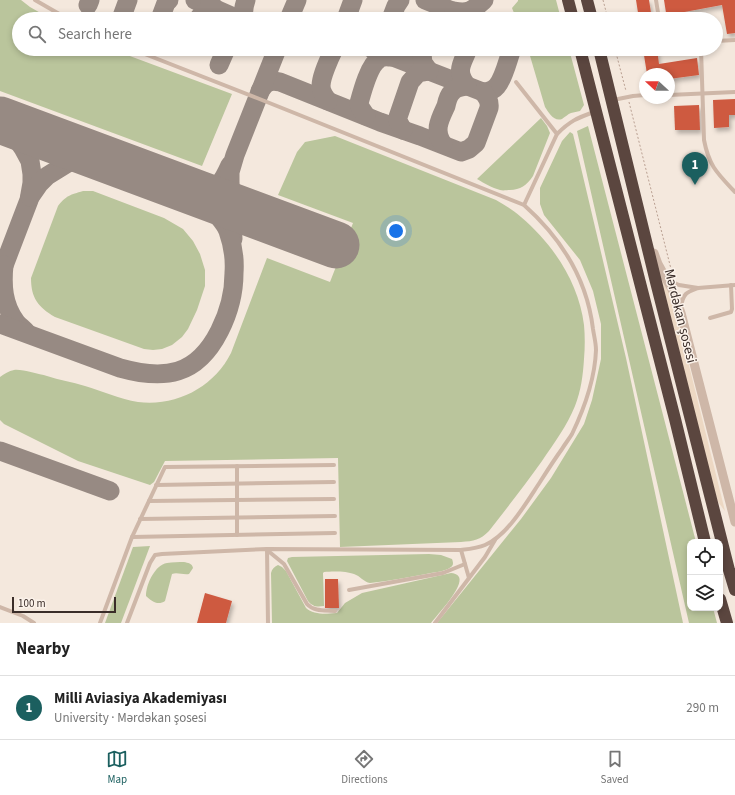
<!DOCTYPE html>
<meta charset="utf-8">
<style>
body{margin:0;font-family:"Source Sans 3",sans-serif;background:#f6f6f6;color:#222}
.controls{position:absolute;right:12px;bottom:12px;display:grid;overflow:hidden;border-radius:8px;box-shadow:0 2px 6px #0003}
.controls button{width:36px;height:36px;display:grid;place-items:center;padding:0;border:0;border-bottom:1px solid #e0e0e0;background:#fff;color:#222;font:20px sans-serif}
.compass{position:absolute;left:639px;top:68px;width:36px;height:36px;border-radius:50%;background:#fff;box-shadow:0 2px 6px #0003;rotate:291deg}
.scale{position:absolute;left:12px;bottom:10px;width:104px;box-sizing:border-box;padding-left:4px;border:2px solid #3a2d29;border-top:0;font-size:11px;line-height:14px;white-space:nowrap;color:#3a2d29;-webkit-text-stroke:3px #fbf2ea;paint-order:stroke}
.you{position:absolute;left:396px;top:231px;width:14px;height:14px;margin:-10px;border:3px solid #fff;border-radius:50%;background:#1a73e8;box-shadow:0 0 0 6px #1a73e833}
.badge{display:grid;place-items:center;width:26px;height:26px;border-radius:50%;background:#1b5f5f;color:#fff;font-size:13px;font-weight:700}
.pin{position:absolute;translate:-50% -33px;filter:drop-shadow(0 1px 2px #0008)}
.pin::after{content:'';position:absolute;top:21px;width:14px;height:12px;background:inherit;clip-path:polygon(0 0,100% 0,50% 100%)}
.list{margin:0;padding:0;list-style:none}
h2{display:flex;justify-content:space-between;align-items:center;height:52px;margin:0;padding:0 16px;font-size:17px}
h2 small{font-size:13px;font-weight:400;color:#767676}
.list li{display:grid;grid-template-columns:26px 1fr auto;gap:12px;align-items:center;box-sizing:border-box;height:64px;padding:0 16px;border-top:1px solid #e0e0e0}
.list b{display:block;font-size:15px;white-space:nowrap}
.list p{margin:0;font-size:13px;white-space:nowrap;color:#767676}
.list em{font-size:13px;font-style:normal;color:#767676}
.icon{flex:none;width:22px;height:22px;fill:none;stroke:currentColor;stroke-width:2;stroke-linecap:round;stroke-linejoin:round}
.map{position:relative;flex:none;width:735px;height:623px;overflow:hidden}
.search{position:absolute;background:#fff;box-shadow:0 2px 6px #0003;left:12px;right:12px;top:12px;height:44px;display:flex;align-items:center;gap:10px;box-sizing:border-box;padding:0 14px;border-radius:22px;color:#767676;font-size:15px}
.sheet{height:116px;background:#fff}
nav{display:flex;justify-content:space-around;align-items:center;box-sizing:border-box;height:56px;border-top:1px solid #e0e0e0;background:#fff;font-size:11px;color:#767676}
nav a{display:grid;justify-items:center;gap:2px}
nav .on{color:#1b5f5f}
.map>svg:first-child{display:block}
.green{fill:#bac59c}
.plaza{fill:#edd8c3}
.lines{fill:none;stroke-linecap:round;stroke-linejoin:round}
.taxiway{stroke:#978a83;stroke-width:19}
.runway{stroke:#978a83;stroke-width:47}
.building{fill:#ce5a41;filter:url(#shadow)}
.path{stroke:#baa092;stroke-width:1;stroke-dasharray:2 2;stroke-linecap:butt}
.service{stroke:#ceb7a8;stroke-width:4}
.tertiary{stroke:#ceb7a8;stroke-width:9}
.motorway{stroke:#5b463f;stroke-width:12}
.labels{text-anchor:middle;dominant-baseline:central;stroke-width:3;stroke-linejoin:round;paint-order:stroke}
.street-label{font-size:14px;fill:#3a2d29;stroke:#fbf2ea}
</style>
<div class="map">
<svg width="735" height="623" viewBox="0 0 735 623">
<defs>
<filter id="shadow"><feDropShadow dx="2" dy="3.5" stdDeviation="2" flood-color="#0004"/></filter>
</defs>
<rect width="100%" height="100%" fill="#f4e8dd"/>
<!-- green -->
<g class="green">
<polygon points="0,0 21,0 30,7 51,19 19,19 19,49 111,49 232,94 202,166 0,91"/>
<polygon points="518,0 556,0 561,19 533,19 530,15 527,14 516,18 512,8 518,1"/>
<path d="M528,49H569L584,105L580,111C577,112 574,112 571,113C568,114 565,117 562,119C554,122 549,113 545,107Z"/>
<path d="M541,118L547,126L550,133L533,176C527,185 520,190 510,190C507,190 503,191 500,190C492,188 484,183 477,179Z"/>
<polygon points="588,126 696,542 690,542 690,608 713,608 717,623 689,623 577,131"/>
<polygon points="570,132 573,134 626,358 683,623 437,623 521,519 551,478 584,424 592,400 601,359 601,324 593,291 580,260 544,215 540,204 540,188 562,141"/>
<path d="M335,136L496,200C505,205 513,210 521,217C553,244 579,283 584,325C585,336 585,347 584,359C583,375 581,391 575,406C567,426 554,443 542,461C525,485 507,508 489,531C480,540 474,541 461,542L340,547L338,458L165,461L154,482L150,485L78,461L4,424L0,420V377C4,374 9,371 14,370C22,369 38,374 47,376C59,380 72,382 85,386C102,391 120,399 138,402C176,407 214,387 231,353L267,258L330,282L353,223L278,195L297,152L305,142Z"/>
<path d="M83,191H93L164,218L183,229L193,241L200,254L205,270V286L197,310L188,329L182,337L172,345L162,349L153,350L144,349L55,317C38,307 31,298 31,278L58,206C67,195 70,195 83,191Z"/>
<polygon points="150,546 121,623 105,623 133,547"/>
<path d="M429,554L441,555L452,559C453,562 454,565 451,567C444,572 434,572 426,574C408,577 389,581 370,583C364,582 360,576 354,574C347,571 332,571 324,572L323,573L324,606C317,607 313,607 308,601L287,561L288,558L292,557Z"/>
<path d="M184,562C188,563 192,563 193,568L189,574C183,575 177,572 172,574L165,601C158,606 151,601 146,596C146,584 155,565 167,563C172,562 179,562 184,562Z"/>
<path d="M278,565L282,567L286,571L306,608C313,615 327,614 337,613L345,603L362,593L451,573C454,573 457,574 459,577C464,587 437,615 431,623H272L271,573C272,569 274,567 278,565Z"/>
</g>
<!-- plaza -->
<polygon class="plaza" points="660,274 668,287 676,313 725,511 718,502 714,490"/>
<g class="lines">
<!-- taxiway -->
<g class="taxiway">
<polyline points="195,0 238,19"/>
<polyline points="425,0 472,19"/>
<polyline points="88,5 90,0"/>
<path d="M454,11C469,14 473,10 484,0"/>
<polyline points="121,19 128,0"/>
<polyline points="160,19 166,3 169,0"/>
<path d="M198,19C203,12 207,10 215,9L212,5L210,1"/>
<path d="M245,19C242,12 244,6 246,0"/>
<polyline points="289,19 297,0"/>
<polyline points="346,19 353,0"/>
<polyline points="391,19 396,6 400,0"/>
<path d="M372,49L483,92C488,92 493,91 497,86C504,78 508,59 512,49"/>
<polyline points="219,65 226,49"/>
<path d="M260,91C266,82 270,80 280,82L380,122L420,136L461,152L469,149L476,143L489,108C490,101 487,97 483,92"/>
<path d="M328,101C324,96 321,92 321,86C321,77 330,57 334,49"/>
<path d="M366,116L360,107L359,103C362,92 369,65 379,59C383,56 387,57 391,57"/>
<polyline points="0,122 12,132 23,148 30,161 32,174 32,183 29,200 0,276"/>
<polyline points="403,130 398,121 398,117 410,82 418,73 429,71 423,63 422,54"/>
<path d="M443,144C433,131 440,119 446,106C447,101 449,95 452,92C456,87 461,87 467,86C455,71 462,64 468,49"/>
<path d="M197,193C218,190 222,183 230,165"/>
<polyline points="30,197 39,184 47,176 68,163 84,160 107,160"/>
<polyline points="233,239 230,182 230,172 235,155 277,49"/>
<path d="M4,265C2,285 3,305 16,322C19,326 24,329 27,333"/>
<path d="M0,324L120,368C138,373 159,377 178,371C214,360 234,308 234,273C235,259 233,245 228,231C224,220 206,203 197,193"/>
<polyline points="0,451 110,491"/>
</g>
<!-- runway -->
<polyline class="runway" points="0,120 336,245"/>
</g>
<!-- building -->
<g class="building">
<polygon points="636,0 649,0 652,19 639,19"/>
<polygon points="664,0 735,0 735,33 727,34 722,5 679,13 680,19 667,19"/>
<polygon points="643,49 657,49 659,64 697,58 699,75 669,79 669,74 647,74"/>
<polygon points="735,99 735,115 729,115 729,127 714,128 713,100"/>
<polygon points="699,105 700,130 675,130 674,106"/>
<polygon points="325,579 338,579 339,608 325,608"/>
<polygon points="205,593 232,601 226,623 197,623"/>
</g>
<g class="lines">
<!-- path -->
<g class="path">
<polyline points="603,0 608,19"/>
<polyline points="615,49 626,91"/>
<polyline points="629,102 671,269"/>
</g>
<!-- service -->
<g class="service">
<polyline points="35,0 68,19"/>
<polyline points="656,0 659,19"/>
<polyline points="716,41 735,40"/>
<path d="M701,49L704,140C709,166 717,173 735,192"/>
<polyline points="516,82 557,134"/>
<polyline points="669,95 735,92"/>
<polyline points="613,100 633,96 645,95"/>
<path d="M524,205L557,134C570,121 577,118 594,112"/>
<path d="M670,281L679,285L698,288C687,292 683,293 681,307"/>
<polyline points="698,288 735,285"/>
<polyline points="710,318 731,312 732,309 731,285"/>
<polyline points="237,466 237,535"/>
<polyline points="156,485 334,482"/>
<polyline points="149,501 334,499"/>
<polyline points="140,519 335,516"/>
<polyline points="132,537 335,533"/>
<polyline points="267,549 268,623"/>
<path d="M267,550L284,564L307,604C314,612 326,610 335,611"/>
<polyline points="461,550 469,578"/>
<polyline points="349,590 443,573 465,564"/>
<polyline points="0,607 23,616 34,623"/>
<polyline points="100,623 132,537 165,467 334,465"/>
<path d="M127,623L150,563L155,555L162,554L267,549L461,550C469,549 478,548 485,545C508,535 526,503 540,482C547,471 554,460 562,449C565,444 569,439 572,434C584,409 595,378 596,350C596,343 594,336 593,329C587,279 561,238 524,205L257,98L132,49"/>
<polyline points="435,623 485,557 495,540"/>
</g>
<!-- tertiary -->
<polyline class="tertiary" points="654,253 658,264 673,291 681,313 735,522"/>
<!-- motorway -->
<g class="motorway">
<polyline points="568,0 573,19"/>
<polyline points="587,0 592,19"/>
<polyline points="580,49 675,419 705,542"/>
<polyline points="599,49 656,282 729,570 735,590"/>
<polyline points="720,599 727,623"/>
</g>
</g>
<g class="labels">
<!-- street labels -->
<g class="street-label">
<text transform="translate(680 316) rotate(76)">Mərdəkan şosesi</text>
</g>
</g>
</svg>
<div class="controls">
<button><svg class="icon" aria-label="locate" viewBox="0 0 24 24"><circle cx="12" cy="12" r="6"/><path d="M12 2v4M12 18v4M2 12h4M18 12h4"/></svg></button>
<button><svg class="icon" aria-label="layers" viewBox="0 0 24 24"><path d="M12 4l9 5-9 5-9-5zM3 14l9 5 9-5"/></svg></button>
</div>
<svg class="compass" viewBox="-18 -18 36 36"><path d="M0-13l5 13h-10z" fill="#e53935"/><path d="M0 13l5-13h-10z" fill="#767676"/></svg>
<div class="scale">100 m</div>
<div class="you"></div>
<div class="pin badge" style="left:695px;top:185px">1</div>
<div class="search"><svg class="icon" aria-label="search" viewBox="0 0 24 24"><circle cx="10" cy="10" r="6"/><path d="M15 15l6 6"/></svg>Search here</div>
</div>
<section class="sheet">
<h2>Nearby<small></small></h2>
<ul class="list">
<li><span class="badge">1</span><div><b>Milli Aviasiya Akademiyası</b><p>University · Mərdəkan şosesi</p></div><em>290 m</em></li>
</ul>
</section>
<nav>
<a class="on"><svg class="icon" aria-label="map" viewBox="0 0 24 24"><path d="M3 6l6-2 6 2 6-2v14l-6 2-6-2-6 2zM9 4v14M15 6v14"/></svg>Map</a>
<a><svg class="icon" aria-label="directions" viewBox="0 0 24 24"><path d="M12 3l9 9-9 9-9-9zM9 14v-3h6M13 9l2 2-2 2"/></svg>Directions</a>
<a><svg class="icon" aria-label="saved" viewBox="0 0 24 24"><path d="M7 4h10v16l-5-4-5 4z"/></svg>Saved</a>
</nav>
